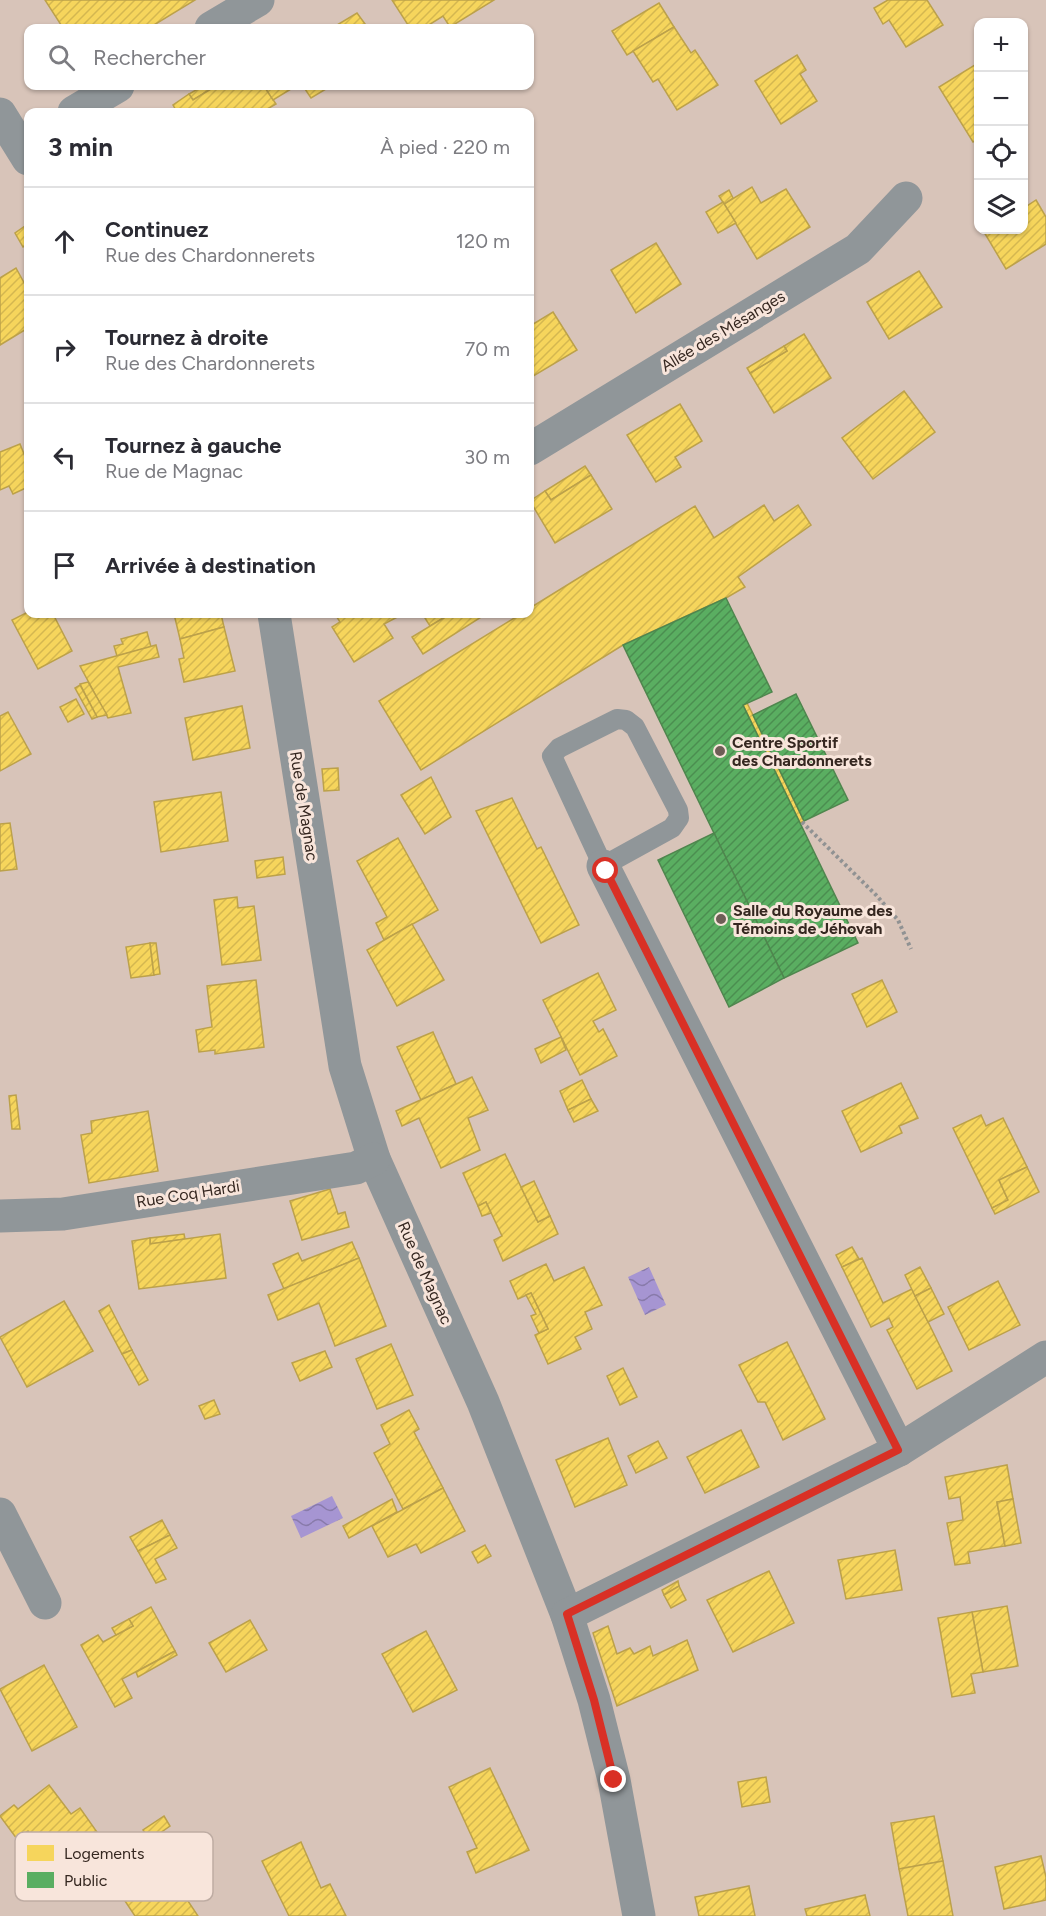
<!DOCTYPE html>
<html lang="fr">
<meta charset="utf-8">
<style>
body{margin:0;font-family:Figtree,sans-serif;background:#f7f7f7;color:#2b2b33}
.controls{position:absolute;right:18px;top:18px;display:grid;overflow:hidden;border-radius:12px;box-shadow:0 2px 4px #0004}
.controls button{width:54px;height:54px;display:grid;place-items:center;padding:0;border:0;border-bottom:2px solid #e1e1e2;background:#fff;color:#2b2b33;font:30px sans-serif}
.stop{position:absolute;width:18px;height:18px;margin:-14px;border:4px solid #d93025;border-radius:50%;background:#fff}
.stop.end{background:#d93025;border-color:#fff;box-shadow:0 2px 6px #0008}
.list{margin:0;padding:0;list-style:none}
h2{display:flex;justify-content:space-between;align-items:center;height:78px;margin:0;padding:0 24px;font-size:26px}
h2 small{font-size:20px;font-weight:400;color:#7c7c81}
.list li{display:grid;grid-template-columns:39px 1fr auto;gap:18px;align-items:center;box-sizing:border-box;height:108px;padding:0 24px;border-top:2px solid #e1e1e2}
.list b{display:block;font-size:22px;white-space:nowrap}
.list p{margin:0;font-size:20px;white-space:nowrap;color:#7c7c81}
.list em{font-size:20px;font-style:normal;color:#7c7c81}
.icon{flex:none;width:33px;height:33px;fill:none;stroke:currentColor;stroke-width:2;stroke-linecap:round;stroke-linejoin:round}
.map{position:relative;flex:none;width:1046px;height:1916px;overflow:hidden}
.search{position:absolute;background:#fff;box-shadow:0 2px 4px #0004;left:24px;top:24px;width:510px;height:66px;display:flex;align-items:center;gap:15px;box-sizing:border-box;padding:0 21px;border-radius:12px;color:#7c7c81;font-size:22px}
.panel{position:absolute;background:#fff;box-shadow:0 2px 4px #0004;left:24px;top:108px;width:510px;height:510px;border-radius:12px}
.map>svg:first-child{display:block}
.water{fill:url(#water-waves)}
.homes{fill:url(#homes-hatch);stroke:#bca14a;stroke-width:1.5}
.public{fill:url(#public-hatch);stroke:#4f864e;stroke-width:1.5}
.lines{fill:none;stroke-linecap:round;stroke-linejoin:round}
.path{stroke:#909293;stroke-width:4;stroke-dasharray:3 3;stroke-linecap:butt}
.service{stroke:#909699;stroke-width:20}
.minor{stroke:#909699;stroke-width:33}
.route{stroke:#d93025;stroke-width:8}
.poi-dot{fill:#6e5e56;stroke:#f8e5db;stroke-width:2}
.labels{text-anchor:middle;dominant-baseline:central;stroke-width:6;stroke-linejoin:round;paint-order:stroke}
.street-label{font-size:16px;fill:#352720;stroke:#f8e5db}
.poi-label{font-size:16px;font-weight:bold;fill:#352720;stroke:#f8e5db;text-anchor:start}
.key{fill:#f8e5db;stroke:#beaca3;stroke-width:1.5}
.key-label{font-size:16px;fill:#352720}
</style>
<div class="map">
<svg width="1046" height="1916" viewBox="0 0 1046 1916">
<defs>
<pattern id="water-waves" width="16" height="10" patternUnits="userSpaceOnUse" patternTransform="scale(1.5)"><rect width="16" height="10" fill="#a695d2"/><path d="M0 5q4-4 8 0t8 0" fill="none" stroke="#887aaa"/></pattern>
<pattern id="homes-hatch" width="6" height="6" patternUnits="userSpaceOnUse" patternTransform="scale(1.5)"><rect width="6" height="6" fill="#f6d55c"/><path d="M-1 1l2-2M0 6l6-6M5 7l2-2" fill="none" stroke="#d4b750"/></pattern>
<pattern id="public-hatch" width="6" height="6" patternUnits="userSpaceOnUse" patternTransform="scale(1.5)"><rect width="6" height="6" fill="#5aae61"/><path d="M-1 1l2-2M0 6l6-6M5 7l2-2" fill="none" stroke="#4b8e50"/></pattern>
</defs>
<rect width="100%" height="100%" fill="#d8c4b9"/>
<!-- water -->
<g class="water">
<polygon points="649,1267 666,1305 645,1315 628,1277"/>
<polygon points="332,1496 343,1518 301,1538 291,1516"/>
</g>
<!-- homes -->
<g class="homes">
<polygon points="45,0 195,0 149,28 63,28"/>
<polygon points="392,0 494,0 450,27 443,16 424,28 410,28"/>
<polygon points="888,0 927,0 943,25 906,47 889,20 883,24 874,8"/>
<polygon points="659,3 674,27 627,55 612,31"/>
<polygon points="357,13 368,28 332,28"/>
<polygon points="674,27 691,53 695,50 718,85 677,110 658,79 653,82 633,51"/>
<polygon points="797,55 806,70 800,74 817,101 781,124 755,81"/>
<polygon points="978,63 978,139 973,142 939,87"/>
<polygon points="203,86 216,86 193,100 189,94"/>
<polygon points="216,86 264,86 276,104 262,112 177,112 173,105 189,94 193,100"/>
<polygon points="264,86 296,86 273,100"/>
<polygon points="303,86 331,86 311,98"/>
<polygon points="752,187 761,203 786,189 810,227 757,259 724,204"/>
<polygon points="729,190 733,198 724,204 719,196"/>
<polygon points="1036,200 1046,217 1046,244 1006,269 984,232 988,230 1024,230 1024,208"/>
<polygon points="723,202 736,223 718,233 706,212"/>
<polygon points="28,224 28,244 23,247 15,233"/>
<polygon points="656,243 681,284 636,313 611,270"/>
<polygon points="16,268 28,290 28,328 0,345 0,278"/>
<polygon points="919,271 942,307 889,339 867,302"/>
<polygon points="553,312 577,350 530,378 530,326"/>
<polygon points="804,334 831,378 774,413 750,373 787,351 784,346"/>
<polygon points="784,346 787,351 750,373 747,368"/>
<polygon points="904,391 935,432 873,479 842,438"/>
<polygon points="680,404 702,441 675,457 681,467 656,482 627,435"/>
<polygon points="20,444 28,464 28,487 13,494 9,486 0,490 0,452"/>
<polygon points="585,466 591,475 551,500 545,491"/>
<polygon points="591,475 612,509 555,543 530,501 545,491 551,500"/>
<polygon points="764,505 774,521 798,505 811,525 738,577 745,587 726,598 623,645 421,770 379,701 521,614 530,614 530,608 695,506 714,538"/>
<polygon points="28,612 53,614 72,651 38,669 12,620"/>
<polygon points="174,614 221,614 224,627 180,639"/>
<polygon points="335,614 403,614 384,624 393,638 354,662 332,627 340,622"/>
<polygon points="426,614 450,614 430,626 423,615"/>
<polygon points="450,614 486,614 423,654 412,637"/>
<polygon points="224,627 235,671 184,682 179,659 184,658 180,639"/>
<polygon points="147,632 151,647 117,656 114,646 123,644 121,639"/>
<polygon points="156,645 159,657 118,667 131,713 108,718 80,666"/>
<polygon points="88,682 107,715 97,717 80,684"/>
<polygon points="80,685 97,717 92,719 75,688"/>
<polygon points="76,699 84,714 68,722 60,707"/>
<polygon points="747,703 753,715 804,821 800,823 743,705"/>
<polygon points="242,706 250,748 193,760 185,718"/>
<polygon points="8,712 31,754 0,771 0,716"/>
<polygon points="338,768 339,790 324,791 322,769"/>
<polygon points="431,777 451,817 425,834 401,795"/>
<polygon points="221,792 228,841 161,852 154,802"/>
<polygon points="512,798 537,849 541,847 579,925 541,943 476,811"/>
<polygon points="10,823 17,869 0,871 0,824"/>
<polygon points="398,838 438,910 384,940 376,923 387,917 357,861"/>
<polygon points="283,857 285,874 257,878 255,861"/>
<polygon points="237,897 238,908 254,906 261,960 222,965 214,900"/>
<polygon points="412,924 444,980 397,1006 367,950"/>
<polygon points="150,943 154,975 131,978 126,947"/>
<polygon points="150,943 156,943 160,974 154,975"/>
<polygon points="598,973 616,1010 593,1021 599,1032 603,1029 617,1056 580,1075 543,1000"/>
<polygon points="256,980 264,1047 215,1054 215,1050 199,1052 196,1030 212,1027 207,986"/>
<polygon points="882,980 897,1012 867,1027 852,994"/>
<polygon points="433,1032 456,1084 421,1100 397,1047"/>
<polygon points="561,1037 566,1050 541,1063 535,1049"/>
<polygon points="472,1077 488,1110 468,1118 480,1150 441,1168 419,1118 402,1126 396,1111"/>
<polygon points="582,1080 591,1099 568,1110 560,1091"/>
<polygon points="901,1083 918,1118 899,1126 902,1133 861,1152 842,1111"/>
<polygon points="16,1095 20,1129 12,1129 9,1096"/>
<polygon points="591,1099 598,1111 574,1122 568,1110"/>
<polygon points="148,1111 158,1171 89,1183 81,1135 92,1133 91,1121"/>
<polygon points="981,1115 986,1126 1003,1118 1027,1167 999,1180 1008,1200 992,1208 953,1128"/>
<polygon points="505,1154 538,1222 550,1216 558,1234 503,1261 494,1240 502,1236 486,1202 478,1206 463,1173"/>
<polygon points="1027,1167 1039,1192 995,1214 992,1208 1008,1200 999,1180"/>
<polygon points="534,1181 550,1216 538,1222 521,1187"/>
<polygon points="330,1189 338,1214 345,1212 349,1227 302,1240 290,1201"/>
<polygon points="486,1202 491,1213 482,1216 478,1206"/>
<polygon points="184,1234 185,1239 150,1244 150,1238"/>
<polygon points="220,1234 226,1278 139,1289 132,1241 150,1238 150,1244"/>
<polygon points="352,1242 359,1258 284,1289 273,1264 298,1253 302,1261"/>
<polygon points="852,1247 859,1259 842,1267 836,1255"/>
<polygon points="359,1258 386,1326 335,1346 319,1303 278,1320 268,1295"/>
<polygon points="862,1258 883,1303 912,1289 952,1371 917,1389 887,1330 893,1327 889,1318 871,1327 842,1267"/>
<polygon points="546,1264 554,1281 584,1267 602,1305 585,1312 592,1329 575,1337 581,1349 548,1364 535,1335 548,1329 531,1293 518,1299 510,1281"/>
<polygon points="920,1267 931,1288 915,1296 905,1275"/>
<polygon points="998,1281 1020,1325 969,1350 948,1307"/>
<polygon points="931,1288 944,1314 928,1322 915,1296"/>
<polygon points="531,1293 548,1329 539,1333 531,1316 536,1314 526,1295"/>
<polygon points="64,1301 93,1351 27,1387 0,1337"/>
<polygon points="109,1305 132,1350 122,1354 99,1311"/>
<polygon points="787,1342 825,1419 783,1440 765,1402 758,1402 739,1365"/>
<polygon points="391,1344 413,1395 377,1409 356,1359"/>
<polygon points="132,1350 148,1380 139,1385 122,1354"/>
<polygon points="325,1351 332,1367 300,1381 292,1363"/>
<polygon points="623,1368 637,1397 620,1405 607,1376"/>
<polygon points="214,1400 220,1414 205,1419 199,1406"/>
<polygon points="409,1410 419,1429 414,1432 443,1488 403,1509 374,1453 390,1444 381,1425"/>
<polygon points="741,1430 759,1467 705,1493 687,1457"/>
<polygon points="608,1438 627,1485 575,1507 556,1460"/>
<polygon points="658,1441 667,1458 636,1473 628,1456"/>
<polygon points="1007,1465 1013,1499 997,1502 1005,1546 968,1552 970,1563 955,1565 947,1523 963,1520 960,1497 949,1499 945,1477"/>
<polygon points="443,1488 465,1531 421,1553 416,1544 388,1557 372,1526"/>
<polygon points="392,1499 397,1512 349,1538 343,1526"/>
<polygon points="1013,1499 1021,1543 1005,1546 997,1502"/>
<polygon points="162,1520 170,1535 138,1551 130,1537"/>
<polygon points="170,1535 177,1548 155,1559 166,1579 156,1583 138,1551"/>
<polygon points="485,1545 491,1556 478,1563 472,1552"/>
<polygon points="895,1550 902,1590 846,1599 838,1560"/>
<polygon points="769,1571 794,1623 733,1652 707,1600"/>
<polygon points="678,1581 679,1586 664,1595 662,1590"/>
<polygon points="679,1586 686,1600 671,1608 664,1595"/>
<polygon points="1007,1606 1018,1666 983,1672 972,1612"/>
<polygon points="151,1607 175,1651 122,1679 132,1698 115,1707 81,1645 98,1635 103,1642 133,1626 129,1619"/>
<polygon points="972,1612 983,1672 971,1674 975,1693 952,1697 938,1618"/>
<polygon points="129,1619 133,1626 116,1635 112,1628"/>
<polygon points="250,1620 267,1650 226,1672 209,1643"/>
<polygon points="608,1626 617,1654 630,1648 634,1654 650,1646 653,1656 687,1640 698,1670 617,1706 593,1633"/>
<polygon points="426,1631 457,1690 413,1712 382,1654"/>
<polygon points="175,1651 177,1655 138,1677 136,1672"/>
<polygon points="44,1665 77,1727 32,1751 0,1689"/>
<polygon points="490,1768 529,1850 476,1873 467,1852 477,1848 449,1787"/>
<polygon points="766,1777 770,1802 742,1807 738,1782"/>
<polygon points="49,1785 71,1814 80,1808 104,1842 68,1869 46,1835 36,1842 28,1831 17,1839 0,1816 14,1805 18,1809"/>
<polygon points="164,1816 170,1826 150,1840 143,1830"/>
<polygon points="934,1816 943,1861 899,1869 891,1823"/>
<polygon points="301,1842 321,1888 330,1884 346,1916 289,1916 262,1861"/>
<polygon points="1041,1856 1046,1877 1046,1900 1004,1909 995,1867"/>
<polygon points="943,1861 953,1916 908,1916 899,1869"/>
<polygon points="158,1870 178,1899 184,1895 198,1916 135,1916 121,1895"/>
<polygon points="749,1886 755,1916 699,1916 695,1897"/>
<polygon points="865,1895 870,1916 807,1916 805,1909"/>
</g>
<!-- public -->
<g class="public">
<polygon points="726,598 772,692 743,705 858,943 784,978 623,645"/>
<polygon points="796,694 848,800 804,821 753,715"/>
<polygon points="714,833 784,978 729,1007 658,860"/>
</g>
<g class="lines">
<!-- path -->
<polyline class="path" points="802,822 876,895 898,920 911,949"/>
<!-- service -->
<polygon class="service" points="617,719 626,720 635,727 678,810 679,818 672,828 603,866 552,756 559,748"/>
<!-- minor -->
<g class="minor">
<polyline points="211,28 258,0"/>
<polyline points="74,112 118,86"/>
<polyline points="0,114 28,159"/>
<polyline points="530,449 858,249 906,198"/>
<polyline points="274,614 345,1066 374,1159 483,1402 567,1615 594,1700 614,1780 639,1916"/>
<polyline points="603,866 899,1450"/>
<polyline points="0,1216 63,1214 356,1168 374,1159"/>
<polyline points="0,1514 45,1603"/>
<polyline points="567,1615 899,1450 1046,1357"/>
</g>
</g>
<g class="lines">
<!-- route -->
<polyline class="route" points="606,871 898,1450 567,1614 594,1700 614,1780"/>
</g>
<!-- markers -->
<g class="poi-dot">
<circle cx="720" cy="751" r="6"/>
<circle cx="721" cy="919" r="6"/>
</g>
<g class="labels">
<!-- street labels -->
<g class="street-label">
<text transform="translate(723 331) rotate(-31)">Allée des Mésanges</text>
<text transform="translate(304 806) rotate(81)">Rue de Magnac</text>
<text transform="translate(188 1194) rotate(-9)">Rue Coq Hardi</text>
<text transform="translate(425 1273) rotate(66)">Rue de Magnac</text>
</g>
<!-- poi labels -->
<g class="poi-label">
<text x="732" y="742">Centre Sportif<tspan x="732" dy="18">des Chardonnerets</tspan></text>
<text x="733" y="910">Salle du Royaume des<tspan x="733" dy="18">Témoins de Jéhovah</tspan></text>
</g>
</g>
<!-- legend -->
<rect x="15" y="1832" width="198" height="69" rx="9" class="key"/>
<rect x="27" y="1845" width="27" height="16" fill="#f6d55c"/>
<rect x="27" y="1872" width="27" height="16" fill="#5aae61"/>
<g class="key-label">
<text x="64" y="1859">Logements</text>
<text x="64" y="1886">Public</text>
</g>
</svg>
<div class="controls">
<button>+</button>
<button>−</button>
<button><svg class="icon" aria-label="locate" viewBox="0 0 24 24"><circle cx="12" cy="12" r="6"/><path d="M12 2v4M12 18v4M2 12h4M18 12h4"/></svg></button>
<button><svg class="icon" aria-label="layers" viewBox="0 0 24 24"><path d="M12 4l9 5-9 5-9-5zM3 14l9 5 9-5"/></svg></button>
</div>
<div class="stop" style="left:606px;top:871px"></div>
<div class="stop end" style="left:614px;top:1780px"></div>
<div class="search"><svg class="icon" aria-label="search" viewBox="0 0 24 24"><circle cx="10" cy="10" r="6"/><path d="M15 15l6 6"/></svg>Rechercher</div>
<section class="panel">
<h2>3 min<small>À pied · 220 m</small></h2>
<ul class="list">
<li><svg class="icon" aria-label="ahead" viewBox="0 0 24 24"><path d="M12 20V5M6 11l6-6 6 6"/></svg><div><b>Continuez</b><p>Rue des Chardonnerets</p></div><em>120 m</em></li>
<li><svg class="icon" aria-label="right" viewBox="0 0 24 24"><path d="M7 20v-9h11M14 6l5 5-5 5"/></svg><div><b>Tournez à droite</b><p>Rue des Chardonnerets</p></div><em>70 m</em></li>
<li><svg class="icon" aria-label="left" viewBox="0 0 24 24"><path d="M17 20v-9H6M10 6l-5 5 5 5"/></svg><div><b>Tournez à gauche</b><p>Rue de Magnac</p></div><em>30 m</em></li>
<li><svg class="icon" aria-label="arrive" viewBox="0 0 24 24"><path d="M6 21V4h12l-3 4 3 4H6"/></svg><div><b>Arrivée à destination</b></div></li>
</ul>
</section>
</div>
